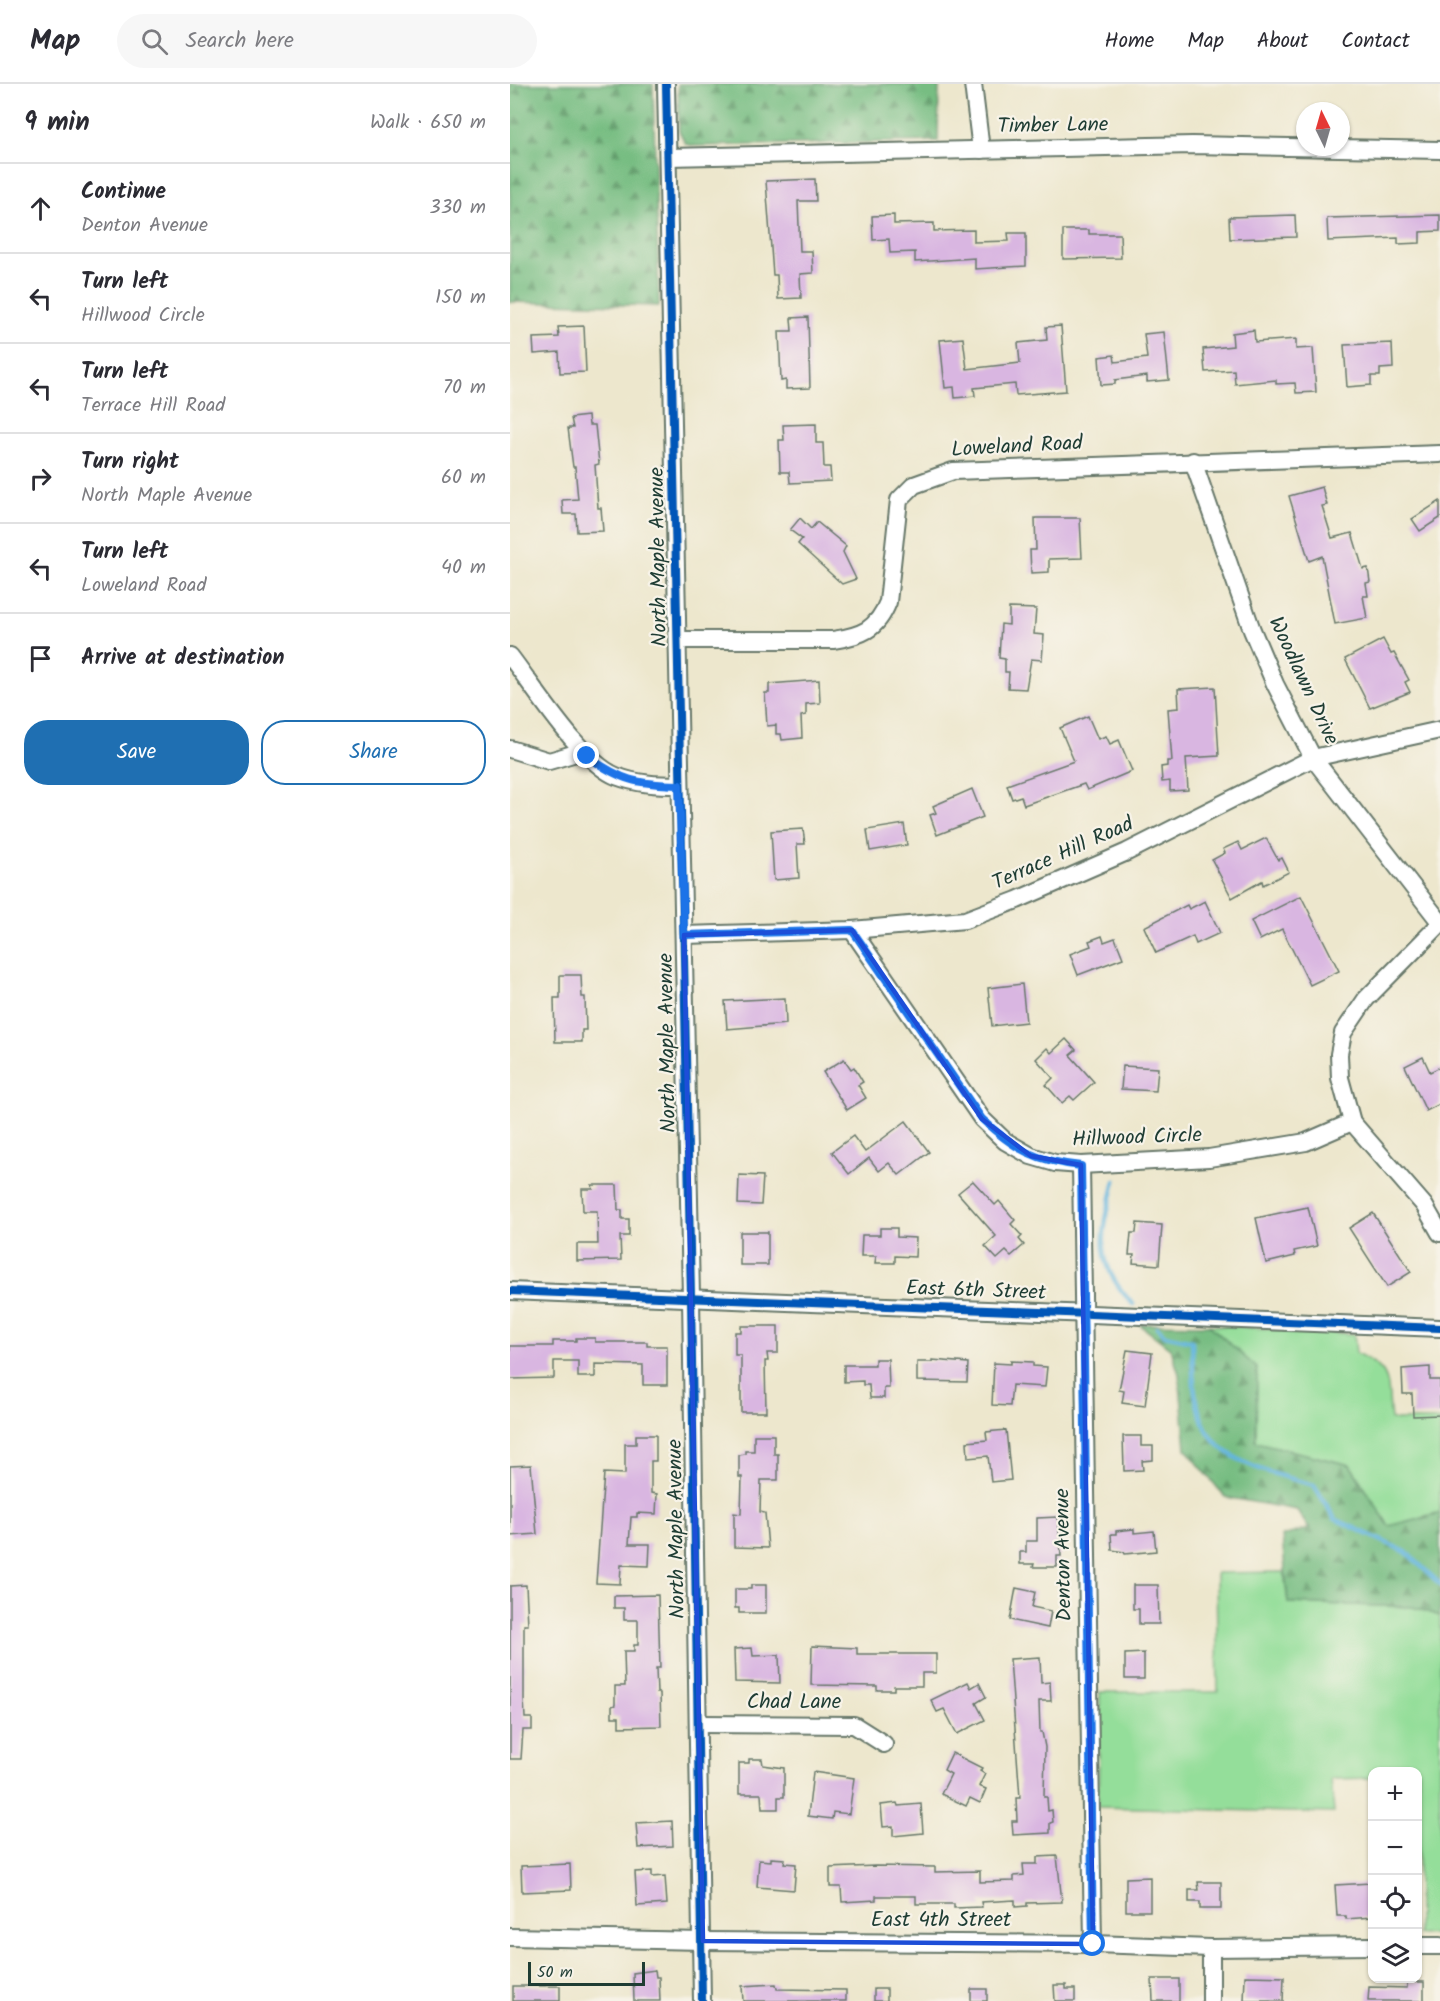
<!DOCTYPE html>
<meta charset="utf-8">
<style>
body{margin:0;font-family:Kalam,sans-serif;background:#f7f7f7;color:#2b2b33}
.controls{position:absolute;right:18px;bottom:18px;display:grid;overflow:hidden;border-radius:12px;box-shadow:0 2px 4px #0004}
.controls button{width:54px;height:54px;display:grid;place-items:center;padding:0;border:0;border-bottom:2px solid #e1e1e2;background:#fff;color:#2b2b33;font:30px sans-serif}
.compass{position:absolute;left:786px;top:18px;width:54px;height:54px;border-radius:50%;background:#fff;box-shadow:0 2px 4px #0004;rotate:355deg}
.scale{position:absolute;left:18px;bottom:15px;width:117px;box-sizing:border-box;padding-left:6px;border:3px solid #1f3d34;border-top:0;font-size:16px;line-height:21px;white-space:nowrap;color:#1f3d34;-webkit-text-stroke:4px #f7f3e8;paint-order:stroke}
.stop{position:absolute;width:18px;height:18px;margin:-14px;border:4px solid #1a73e8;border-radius:50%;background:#fff}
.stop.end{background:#1a73e8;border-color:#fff;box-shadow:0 2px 6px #0008}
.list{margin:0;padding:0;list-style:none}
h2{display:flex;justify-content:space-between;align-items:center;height:78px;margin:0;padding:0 24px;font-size:26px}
h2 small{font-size:20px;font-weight:400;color:#7c7c81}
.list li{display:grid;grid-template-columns:39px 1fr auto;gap:18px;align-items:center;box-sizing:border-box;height:90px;padding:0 24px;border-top:2px solid #e1e1e2}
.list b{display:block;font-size:22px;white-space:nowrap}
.list p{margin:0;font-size:20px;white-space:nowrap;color:#7c7c81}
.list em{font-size:20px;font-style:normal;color:#7c7c81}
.actions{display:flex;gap:12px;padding:18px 24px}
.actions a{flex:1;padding:14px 0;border:2px solid #1f6fb2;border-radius:24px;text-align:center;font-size:21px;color:#1f6fb2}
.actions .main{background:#1f6fb2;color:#fff}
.icon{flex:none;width:33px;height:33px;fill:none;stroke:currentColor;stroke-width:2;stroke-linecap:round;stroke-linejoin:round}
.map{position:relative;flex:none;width:930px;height:1917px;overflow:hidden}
header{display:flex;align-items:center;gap:36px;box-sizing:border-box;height:84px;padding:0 30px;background:#fff;border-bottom:2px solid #e1e1e2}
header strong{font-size:28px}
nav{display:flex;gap:33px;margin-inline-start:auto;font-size:21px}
.search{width:420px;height:54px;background:#f7f7f7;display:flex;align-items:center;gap:15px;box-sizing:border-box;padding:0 21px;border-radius:33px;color:#7c7c81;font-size:22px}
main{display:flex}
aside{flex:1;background:#fff}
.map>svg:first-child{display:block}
.green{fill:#94de9a;stroke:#5a8e67;stroke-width:1.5}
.forest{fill:url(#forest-firs);stroke:#4b7d5b;stroke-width:1.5}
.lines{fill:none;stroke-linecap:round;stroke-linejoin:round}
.stream{stroke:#62b5de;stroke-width:4.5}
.building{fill:#d9b6e1}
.minor-casing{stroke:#67786a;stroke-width:20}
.minor{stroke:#fff;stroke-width:16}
.cycleway-casing{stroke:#f7f3e8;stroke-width:11}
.cycleway{stroke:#0057b8;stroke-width:8}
.route{stroke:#1a73e8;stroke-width:8}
.marked{fill:none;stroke:#1d4ed8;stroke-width:4.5;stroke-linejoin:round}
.labels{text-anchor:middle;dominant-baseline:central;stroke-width:4.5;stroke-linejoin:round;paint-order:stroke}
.street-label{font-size:21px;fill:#1f3d34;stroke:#f7f3e8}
</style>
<header>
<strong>Map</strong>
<div class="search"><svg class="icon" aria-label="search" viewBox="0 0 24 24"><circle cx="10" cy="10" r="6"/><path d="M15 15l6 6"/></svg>Search here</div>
<nav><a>Home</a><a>Map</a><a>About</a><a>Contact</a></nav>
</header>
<main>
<aside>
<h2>9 min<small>Walk · 650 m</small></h2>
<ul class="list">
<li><svg class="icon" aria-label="ahead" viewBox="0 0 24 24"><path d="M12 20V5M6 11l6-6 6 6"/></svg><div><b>Continue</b><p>Denton Avenue</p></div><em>330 m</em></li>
<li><svg class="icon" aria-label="left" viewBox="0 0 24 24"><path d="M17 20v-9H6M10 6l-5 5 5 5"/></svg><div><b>Turn left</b><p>Hillwood Circle</p></div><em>150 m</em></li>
<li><svg class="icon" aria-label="left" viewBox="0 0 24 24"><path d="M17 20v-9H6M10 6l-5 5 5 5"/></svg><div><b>Turn left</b><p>Terrace Hill Road</p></div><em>70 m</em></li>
<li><svg class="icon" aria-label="right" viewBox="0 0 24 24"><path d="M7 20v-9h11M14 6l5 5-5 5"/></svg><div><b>Turn right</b><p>North Maple Avenue</p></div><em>60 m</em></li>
<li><svg class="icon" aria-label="left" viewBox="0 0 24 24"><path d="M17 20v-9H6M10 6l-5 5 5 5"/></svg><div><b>Turn left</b><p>Loweland Road</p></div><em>40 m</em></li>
<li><svg class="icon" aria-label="arrive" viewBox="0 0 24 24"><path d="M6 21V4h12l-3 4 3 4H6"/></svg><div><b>Arrive at destination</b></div></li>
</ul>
<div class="actions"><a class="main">Save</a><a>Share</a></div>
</aside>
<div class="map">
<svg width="930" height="1917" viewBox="0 0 930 1917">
<defs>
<pattern id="forest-firs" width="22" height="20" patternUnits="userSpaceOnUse" patternTransform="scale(1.5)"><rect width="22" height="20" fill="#77bd82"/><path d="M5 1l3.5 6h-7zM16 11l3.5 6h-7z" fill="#619b6b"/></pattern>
</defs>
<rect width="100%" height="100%" fill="#f7f3e8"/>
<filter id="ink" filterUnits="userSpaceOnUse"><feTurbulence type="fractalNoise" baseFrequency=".0167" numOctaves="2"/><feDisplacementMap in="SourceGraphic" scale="12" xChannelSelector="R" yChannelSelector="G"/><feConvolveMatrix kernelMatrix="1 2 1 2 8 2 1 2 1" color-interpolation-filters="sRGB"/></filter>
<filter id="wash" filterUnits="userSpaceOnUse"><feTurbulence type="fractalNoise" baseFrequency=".008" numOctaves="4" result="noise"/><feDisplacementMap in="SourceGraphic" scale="24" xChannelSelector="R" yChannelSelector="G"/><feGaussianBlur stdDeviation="1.35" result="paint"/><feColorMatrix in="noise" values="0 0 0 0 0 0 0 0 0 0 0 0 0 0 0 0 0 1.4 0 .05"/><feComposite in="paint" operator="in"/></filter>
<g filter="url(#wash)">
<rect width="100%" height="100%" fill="#ede7cd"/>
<!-- green -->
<g class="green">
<path d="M699,1241L844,1250L846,1269C885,1288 876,1296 881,1336H930V1428L879,1442L840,1381L746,1358L747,1284Z"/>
<polygon points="774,1488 778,1519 903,1523 930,1532 930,1850 908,1851 908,1688 862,1688 862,1694 821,1695 824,1729 588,1723 590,1608 708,1608 706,1489"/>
</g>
<!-- forest -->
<g class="forest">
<polygon points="0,0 143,0 149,222 0,218"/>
<polygon points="168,0 429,0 428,57 184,62 176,60 169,47"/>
<polygon points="629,1240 699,1241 747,1284 746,1358 840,1381 879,1442 930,1429 930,1532 903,1523 778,1519 772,1452 799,1445 787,1426 715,1413 676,1365 669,1290 661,1265"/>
</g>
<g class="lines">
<!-- stream -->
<g class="stream">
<path d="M605,1097C592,1149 582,1178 623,1220"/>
<path d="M647,1243L655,1251L682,1257C683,1285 682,1319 696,1344C715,1381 768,1391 804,1401L825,1435L896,1468L930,1500"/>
</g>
</g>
<g id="blocks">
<!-- building -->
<g class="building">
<polygon points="305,95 306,117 288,117 290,167 302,167 303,189 290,190 291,214 268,215 267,191 263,191 256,97"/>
<polygon points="384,131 384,140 424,139 424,147 464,146 464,158 499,157 498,149 516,149 516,182 465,185 465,174 405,178 405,168 380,169 379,155 363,156 362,132"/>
<polygon points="785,131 786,153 720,155 719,133"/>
<polygon points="930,131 930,147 910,148 910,159 888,160 888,154 818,157 817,134"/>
<polygon points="553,146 579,146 579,150 610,150 611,174 553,175"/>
<polygon points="298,233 300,304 276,305 276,296 271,297 269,247 282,247 281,234"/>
<polygon points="74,242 76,288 50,289 49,268 24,270 23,254 49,253 48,243"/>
<polygon points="551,242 556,307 506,311 505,300 464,304 465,312 445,314 444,303 435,304 430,256 453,254 457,285 510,279 508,259 537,256 536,243"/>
<polygon points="744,246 745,258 786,255 786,265 803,264 806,308 786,309 785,299 766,300 766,296 725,300 724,286 695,288 693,265 723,262 722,249"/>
<polygon points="654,248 659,296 637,298 637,292 605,296 605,300 591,301 589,273 604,271 605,278 637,274 634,250"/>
<polygon points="882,259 883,284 870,285 870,292 861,292 861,301 837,303 834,261"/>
<polygon points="78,332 79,341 85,341 89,380 85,381 88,424 91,424 93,447 67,448 66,430 53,430 52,416 68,415 65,383 63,383 58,344 63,344 61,334"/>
<polygon points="306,340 306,359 313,359 314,383 320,383 321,397 280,399 279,388 270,388 269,356 274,356 273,341"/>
<polygon points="812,403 817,421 812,422 822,454 842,449 853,485 858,484 860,498 856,499 858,512 853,512 857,534 825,540 812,472 799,477 779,412"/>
<polygon points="930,417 930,434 910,447 902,435"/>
<polygon points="290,434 301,445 307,438 336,462 333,468 346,495 332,500 288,460 292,455 280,446"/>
<polygon points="525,434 570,434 572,474 539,475 539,488 521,489 520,466 526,466"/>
<polygon points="499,524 526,525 524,550 534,551 532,576 521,575 516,605 498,604 499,588 495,588 495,575 489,574 491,540 499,541"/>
<polygon points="873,555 881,570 884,569 899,596 895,598 900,608 860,624 835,575"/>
<polygon points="309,596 310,619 296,620 296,631 291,632 292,654 272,656 271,650 266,650 266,641 257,642 255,609 259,609 259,600"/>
<polygon points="705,603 709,672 676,674 678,706 660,707 660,697 652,698 651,683 657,682 657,677 662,677 658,625 669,624 668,605"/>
<polygon points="578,632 588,655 596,652 600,660 609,656 622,687 577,706 574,700 514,721 511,712 502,715 497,701 564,677 550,644"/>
<polygon points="462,705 473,733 427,751 420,731 426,729 423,722"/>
<polygon points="394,740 397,761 360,767 357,746"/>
<polygon points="293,745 295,760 287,760 289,794 264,796 261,747"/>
<polygon points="756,754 768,776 772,774 779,788 753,801 752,797 722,814 702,776 715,769 713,765 728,758 732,766"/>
<polygon points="791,812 829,887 800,901 772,845 750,856 741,837"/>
<polygon points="695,817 710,849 686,860 683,852 646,869 634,843 677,821 679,825"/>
<polygon points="592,852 594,858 605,854 613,874 568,891 560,870 581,862 579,857"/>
<polygon points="50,891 71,891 72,913 75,913 76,946 72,946 72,958 45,958 44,914 50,914"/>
<polygon points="512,900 516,938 482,942 478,904"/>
<polygon points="275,914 276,940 217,945 215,917"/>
<polygon points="556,955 566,966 560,971 584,998 564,1016 560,1012 552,1019 536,1001 543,994 526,975 537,964 541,969"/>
<polygon points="913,973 920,988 930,983 930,1020 916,1027 895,982"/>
<polygon points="334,975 341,985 344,983 353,998 348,1001 356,1014 337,1026 313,988"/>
<polygon points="613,982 648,984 646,1007 611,1005"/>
<polygon points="396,1037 419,1068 389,1091 379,1079 369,1087 359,1074 339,1090 322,1068 343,1052 355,1068"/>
<polygon points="229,1091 253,1092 251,1121 228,1120"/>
<polygon points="463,1097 485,1121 489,1117 505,1136 501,1140 512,1152 509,1155 514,1161 501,1172 496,1167 487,1175 475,1162 486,1152 448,1109"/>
<polygon points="82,1101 107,1101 108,1126 112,1126 112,1135 119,1135 119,1152 110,1152 111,1176 67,1177 67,1160 88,1160 87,1127 73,1127 72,1105 83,1105"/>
<polygon points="798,1123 807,1162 784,1167 785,1172 756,1179 746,1134"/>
<polygon points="863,1129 901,1188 877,1203 839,1144"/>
<polygon points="627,1139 652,1141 649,1181 623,1179 624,1171 619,1171 621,1149 626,1149"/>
<polygon points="370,1144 387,1144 387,1153 406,1154 405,1173 385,1172 385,1179 365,1179 366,1172 351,1172 352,1151 370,1151"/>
<rect x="230" y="1148" width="28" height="33"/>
<polygon points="231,1242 268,1242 268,1269 257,1269 258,1277 255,1277 256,1328 231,1328 231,1271 225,1271 225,1248 231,1248"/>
<polygon points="66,1254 85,1254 85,1258 137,1258 137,1262 157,1262 157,1301 133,1301 133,1281 85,1280 85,1293 68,1293 68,1277 44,1277 44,1294 0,1295 0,1262 43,1262 43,1257 66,1257"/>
<polygon points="617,1266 642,1269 635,1322 612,1319 614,1307 609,1306"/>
<polygon points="365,1275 378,1275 379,1304 374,1304 374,1314 360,1314 359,1301 353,1301 353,1297 334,1298 334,1281 365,1281"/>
<polygon points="422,1276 458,1279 457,1298 407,1297 407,1278 422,1278"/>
<polygon points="501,1277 523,1278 523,1282 537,1283 535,1303 502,1301 500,1322 482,1321 484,1279 501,1280"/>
<polygon points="920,1283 920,1296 930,1296 930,1331 903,1332 902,1310 893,1310 892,1285"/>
<polygon points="496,1346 501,1396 481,1398 478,1372 458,1374 457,1358 477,1356 476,1348"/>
<polygon points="126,1351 146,1351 146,1377 141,1377 141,1409 147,1410 146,1430 127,1429 127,1433 121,1433 119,1460 140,1460 139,1482 111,1481 110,1500 86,1499 94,1389 115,1390 115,1360 126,1360"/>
<polygon points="244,1351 264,1351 264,1370 268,1370 268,1396 251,1396 250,1428 255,1429 258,1464 224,1463 224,1429 231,1430 232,1393 229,1393 229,1371 235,1370 235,1367 244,1367"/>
<polygon points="613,1352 631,1352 631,1362 643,1362 643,1376 632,1377 633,1386 614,1387"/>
<polygon points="21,1381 27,1450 0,1452 0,1382"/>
<polygon points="548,1433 551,1472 547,1472 547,1483 523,1483 524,1480 510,1480 510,1468 516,1468 516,1457 527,1457 527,1434"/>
<polygon points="624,1445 624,1449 644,1447 646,1467 615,1470 614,1468 602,1466 601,1450 606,1450 606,1447"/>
<polygon points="16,1501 18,1541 14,1541 14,1616 15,1634 22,1634 22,1646 13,1646 11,1675 0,1675 0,1502"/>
<polygon points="241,1501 256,1501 256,1529 229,1529 229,1524 225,1524 225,1505 241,1505"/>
<polygon points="623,1501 648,1501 649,1540 629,1540 629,1525 623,1525"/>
<polygon points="506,1504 525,1508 522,1523 541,1527 538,1544 500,1536"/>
<polygon points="148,1511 150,1584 146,1584 147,1609 150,1609 151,1642 109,1643 109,1633 102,1633 102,1622 105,1621 105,1602 115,1602 114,1567 124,1567 124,1561 128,1561 128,1536 114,1536 114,1524 104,1524 104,1512"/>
<polygon points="302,1562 347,1564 347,1570 426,1570 426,1589 412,1589 412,1602 384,1602 384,1606 367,1606 367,1602 301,1601"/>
<polygon points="242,1564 243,1572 269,1571 270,1599 225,1598 224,1565"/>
<polygon points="634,1569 634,1595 615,1595 615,1570"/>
<polygon points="530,1573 531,1599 540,1598 541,1617 529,1617 530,1648 532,1648 535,1663 534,1713 537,1713 538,1727 542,1726 543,1738 540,1739 540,1749 503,1751 502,1737 507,1737 506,1714 510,1714 500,1575"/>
<polygon points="458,1598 461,1604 469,1599 476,1613 466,1619 475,1636 447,1650 434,1625 427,1628 421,1616"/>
<polygon points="442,1669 472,1684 470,1687 475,1690 469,1702 476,1705 470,1719 460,1714 456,1722 431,1710 441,1690 434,1686"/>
<polygon points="239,1675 252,1675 253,1681 274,1684 274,1713 268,1713 268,1725 252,1725 251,1710 229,1710 229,1679 239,1679"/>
<polygon points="303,1688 344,1694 339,1730 323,1728 322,1735 298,1732"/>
<polygon points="387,1719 388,1722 411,1720 413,1749 383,1752 383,1742 373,1743 371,1721"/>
<polygon points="162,1737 163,1762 128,1764 126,1739"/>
<polygon points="547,1772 552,1818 517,1819 517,1822 505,1823 505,1816 471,1818 472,1823 444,1824 444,1820 406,1820 406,1812 366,1812 366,1816 332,1818 331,1803 320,1803 320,1784 365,1782 425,1783 425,1788 470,1787 470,1798 504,1797 504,1792 514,1791 513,1780 527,1780 527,1773"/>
<polygon points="261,1774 275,1775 274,1779 286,1780 284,1806 247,1803 249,1776 261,1777"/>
<polygon points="60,1780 61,1806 12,1808 11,1782"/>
<polygon points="142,1787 142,1793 155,1792 157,1820 127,1822 125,1788"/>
<polygon points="640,1793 640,1827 616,1827 616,1794"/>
<polygon points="688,1798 711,1798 711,1825 690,1825 690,1818 679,1818 679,1806 689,1806"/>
<polygon points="861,1799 862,1833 836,1835 836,1832 827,1832 825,1801"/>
<polygon points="145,1886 146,1893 149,1893 150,1917 124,1917 123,1889"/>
<polygon points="735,1892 774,1893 773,1917 734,1917"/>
<polygon points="642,1895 669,1895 669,1917 643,1917"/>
<polygon points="897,1898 914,1898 914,1917 858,1917 859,1903 897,1904"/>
<polygon points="266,1900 267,1905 336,1906 336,1917 233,1917 232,1902"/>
<polygon points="544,1901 556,1901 556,1905 565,1905 565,1917 545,1917"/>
<rect x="3" y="1902" width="47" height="15"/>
<rect x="364" y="1905" width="13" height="12"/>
<rect x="461" y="1905" width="16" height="12"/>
</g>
</g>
</g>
<g filter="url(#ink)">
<use href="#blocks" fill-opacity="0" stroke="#67786a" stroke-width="1.5"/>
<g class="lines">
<defs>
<g id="minor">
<polyline points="156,0 181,1213 192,1917"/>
<polyline points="463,0 471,66"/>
<polyline points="158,73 682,61 930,66"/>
<polyline points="683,377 742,546 765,600 803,674 930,838"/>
<path d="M168,556H323C351,552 367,546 378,518L389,416L404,401L443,387L930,370"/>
<path d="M0,572C24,603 71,678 106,692C127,700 147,701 169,701"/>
<polyline points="0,665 39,677 73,667"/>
<polyline points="930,840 856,915 833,949 829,970 830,994 842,1038 914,1121 930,1149"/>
<polyline points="342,846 472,1035 495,1057 521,1072 545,1079 571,1081 699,1074 796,1058 842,1038"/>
<polyline points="174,851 342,846 455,836 507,816 617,768 803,674 930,646"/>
<polyline points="571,1081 583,1860"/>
<polyline points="0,1207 930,1244"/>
<polyline points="189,1640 344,1641 374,1660"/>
<polyline points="0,1853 193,1857 583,1860 701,1864 862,1862"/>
<polyline points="908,1862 930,1862"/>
<polyline points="701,1917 701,1864"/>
</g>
</defs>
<!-- minor casing -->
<use href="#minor" class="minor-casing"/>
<!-- minor -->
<use href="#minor" class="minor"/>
<defs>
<g id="cycleway">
<polyline points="156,0 181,1213 192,1917"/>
<polyline points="0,1207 930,1244"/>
</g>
</defs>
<!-- cycleway casing -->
<use href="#cycleway" class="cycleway-casing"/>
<!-- cycleway -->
<use href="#cycleway" class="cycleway"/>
</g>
</g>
<g class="lines" filter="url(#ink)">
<!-- route -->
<path class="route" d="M77,672C112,697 126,700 169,701L174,851L342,846L472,1035C505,1066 526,1077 571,1082L583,1860"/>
</g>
<!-- marked area -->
<path class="marked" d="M342,846L472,1035L521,1072L571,1081L583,1860L193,1857L174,851Z"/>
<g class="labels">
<!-- street labels -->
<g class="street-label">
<text transform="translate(543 42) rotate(-1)">Timber Lane</text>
<text transform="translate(507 363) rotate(-3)">Loweland Road</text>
<text transform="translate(149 473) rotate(-91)">North Maple Avenue</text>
<text transform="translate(793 597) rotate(65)">Woodlawn Drive</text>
<text transform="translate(553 770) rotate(-24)">Terrace Hill Road</text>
<text transform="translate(158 959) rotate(-91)">North Maple Avenue</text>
<text transform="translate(627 1054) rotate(-2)">Hillwood Circle</text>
<text transform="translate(466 1207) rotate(2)">East 6th Street</text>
<text transform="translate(167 1445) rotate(-91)">North Maple Avenue</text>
<text transform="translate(554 1471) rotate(-91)">Denton Avenue</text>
<text x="284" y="1618">Chad Lane</text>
<text x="431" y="1836">East 4th Street</text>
</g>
</g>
</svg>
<div class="controls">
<button>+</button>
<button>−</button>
<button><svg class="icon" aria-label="locate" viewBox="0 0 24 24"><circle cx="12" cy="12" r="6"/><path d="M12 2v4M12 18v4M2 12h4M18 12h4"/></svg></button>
<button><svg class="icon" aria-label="layers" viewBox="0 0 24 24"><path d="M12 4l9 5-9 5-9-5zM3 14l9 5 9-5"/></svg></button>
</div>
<svg class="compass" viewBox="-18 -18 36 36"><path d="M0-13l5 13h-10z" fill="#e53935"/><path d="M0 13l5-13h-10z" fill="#7c7c81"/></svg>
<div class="scale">50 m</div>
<div class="stop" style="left:583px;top:1860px"></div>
<div class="stop end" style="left:77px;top:672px"></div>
</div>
</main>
